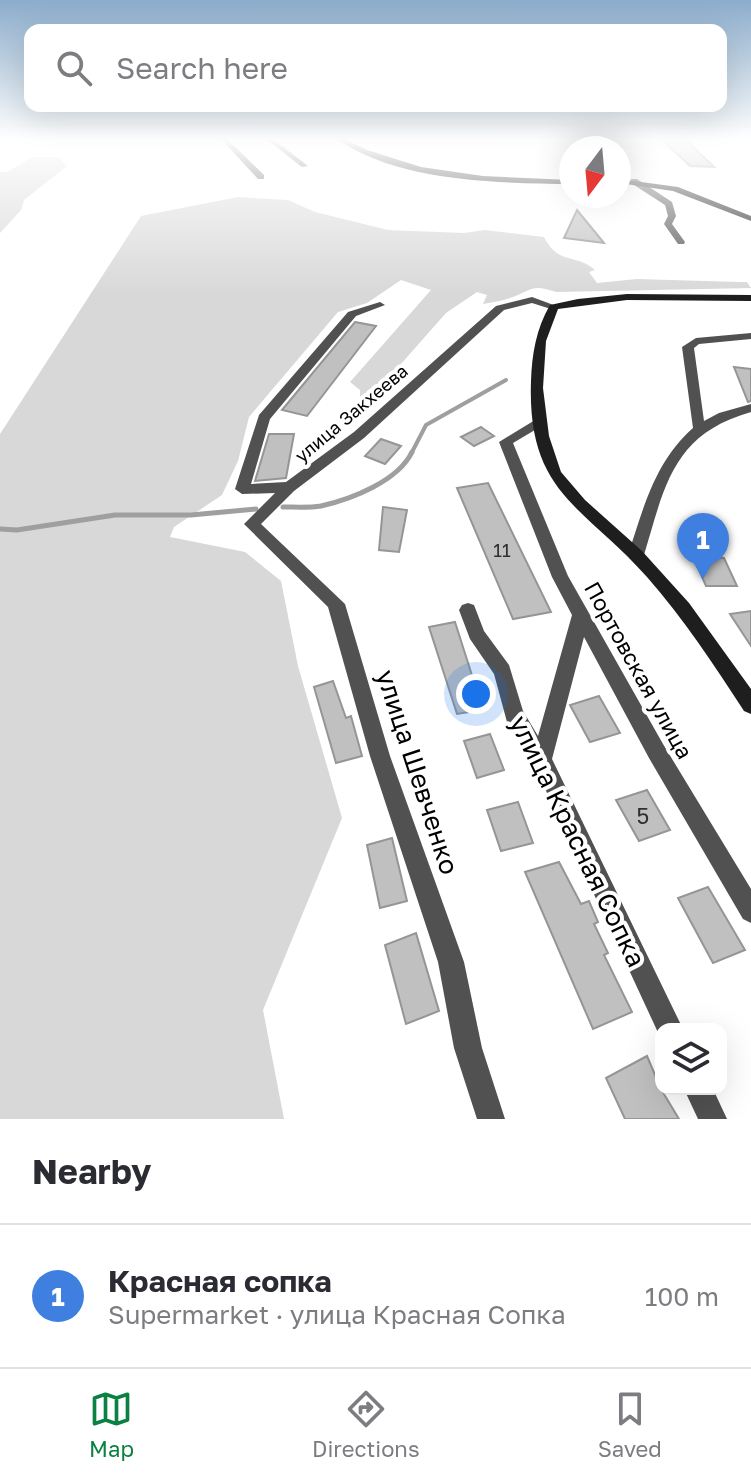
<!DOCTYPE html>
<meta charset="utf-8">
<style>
body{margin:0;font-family:"Golos Text",sans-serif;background:#f7f7f7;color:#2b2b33}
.controls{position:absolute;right:24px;bottom:24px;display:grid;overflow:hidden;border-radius:16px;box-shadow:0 8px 32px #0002}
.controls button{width:72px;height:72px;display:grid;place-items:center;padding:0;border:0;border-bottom:2px solid #e1e1e2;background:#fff;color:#2b2b33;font:40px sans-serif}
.compass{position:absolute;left:559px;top:136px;width:72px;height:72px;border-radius:50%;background:#fff;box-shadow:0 8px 32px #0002;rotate:196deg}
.you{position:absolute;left:476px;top:694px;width:28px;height:28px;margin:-20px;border:6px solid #fff;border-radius:50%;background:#1a73e8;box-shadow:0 0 0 12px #1a73e833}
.badge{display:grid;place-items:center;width:52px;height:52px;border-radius:50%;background:#0b8043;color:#fff;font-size:26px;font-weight:700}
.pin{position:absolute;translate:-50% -66px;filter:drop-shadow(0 2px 4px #0008)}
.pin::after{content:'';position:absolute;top:42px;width:28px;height:24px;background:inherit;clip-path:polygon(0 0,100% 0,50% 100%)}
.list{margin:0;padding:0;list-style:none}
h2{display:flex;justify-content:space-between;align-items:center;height:104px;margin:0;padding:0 32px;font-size:34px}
h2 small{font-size:26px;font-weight:400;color:#7c7c81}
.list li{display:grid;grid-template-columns:52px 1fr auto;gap:24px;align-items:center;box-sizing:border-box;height:144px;padding:0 32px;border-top:2px solid #e1e1e2}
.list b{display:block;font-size:30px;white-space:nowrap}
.list p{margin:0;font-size:26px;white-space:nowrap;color:#7c7c81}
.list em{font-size:26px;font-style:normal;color:#7c7c81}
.icon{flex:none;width:44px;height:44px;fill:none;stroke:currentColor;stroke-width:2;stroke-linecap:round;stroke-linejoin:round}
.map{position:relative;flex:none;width:751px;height:1119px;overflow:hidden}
.search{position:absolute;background:#fff;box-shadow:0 8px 32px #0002;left:24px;right:24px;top:24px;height:88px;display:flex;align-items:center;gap:20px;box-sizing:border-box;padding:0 28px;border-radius:16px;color:#7c7c81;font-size:30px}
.sheet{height:248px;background:#fff}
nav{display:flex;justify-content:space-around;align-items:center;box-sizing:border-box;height:112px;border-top:2px solid #e1e1e2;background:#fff;font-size:22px;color:#7c7c81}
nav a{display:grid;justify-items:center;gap:4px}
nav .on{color:#0b8043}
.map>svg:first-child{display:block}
.green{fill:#d8d8d8}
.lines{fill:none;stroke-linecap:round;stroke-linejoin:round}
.stream-far1{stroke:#9f9f9f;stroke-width:4}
.stream{stroke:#9f9f9f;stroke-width:5}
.building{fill:#c0c0c0;stroke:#959595;stroke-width:2}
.minor{fill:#515151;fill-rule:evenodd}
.secondary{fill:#1e1e1e;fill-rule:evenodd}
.labels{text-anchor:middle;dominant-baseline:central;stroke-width:8;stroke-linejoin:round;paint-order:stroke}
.far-street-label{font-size:18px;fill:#000;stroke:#fff}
.number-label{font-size:18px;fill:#303030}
.street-label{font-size:22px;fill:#000;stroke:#fff}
.near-number-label{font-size:22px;fill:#303030}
.near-street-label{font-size:26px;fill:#000;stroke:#fff}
</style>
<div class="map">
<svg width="751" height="1119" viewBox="0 0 751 1119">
<rect width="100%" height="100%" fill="#fff"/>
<!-- green -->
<g class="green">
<polygon points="33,157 58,157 67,166 24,200 21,210 0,233 0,172 7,172"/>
<path d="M238,197L288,200L315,212L388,230L464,233L485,230L544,237C559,266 576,253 595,270L589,272L597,283L637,279L739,282H747L751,288L556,292C530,283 531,291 510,298C502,301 492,302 483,304L487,295L477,292L446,313L370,399L360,397V390L350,382L431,290L401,280L367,303L338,312L249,417L238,461L222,495L174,527L170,537L245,552L281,581L298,666L342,818L263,1010L284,1119H0V434L141,216Z"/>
</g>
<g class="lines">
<!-- stream-far1 -->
<polyline class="stream-far1" points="411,454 426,425 506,380"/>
<!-- stream -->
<g class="stream">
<path d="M283,507C295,507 309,508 321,506C352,499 398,481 412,452"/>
<polyline points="0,529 17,530 115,515 191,515 256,509"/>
</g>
</g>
<!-- building -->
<g class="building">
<polygon points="661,139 685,139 714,167 690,166"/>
<polygon points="577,210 604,243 564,238"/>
<polygon points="355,322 376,326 307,416 282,410"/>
<polygon points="734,367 751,369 751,401 748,402"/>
<polygon points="481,427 494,436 474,446 461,437"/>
<polygon points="269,434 294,434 286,478 255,481"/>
<polygon points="381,439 401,446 385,464 365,456"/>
<polygon points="488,483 551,612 513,619 457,488"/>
<polygon points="383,507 407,510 399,552 379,550"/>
<polygon points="692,554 724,558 737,586 706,586"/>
<polygon points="751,611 751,646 730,614"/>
<polygon points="455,622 483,710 457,714 429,627"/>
<polygon points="333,681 346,718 351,716 362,756 336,763 314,687"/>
<polygon points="599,696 620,733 590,742 570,705"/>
<polygon points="490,734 504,770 477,778 464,741"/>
<polygon points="647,790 670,830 639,841 616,800"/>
<polygon points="518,802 533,843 501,851 487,810"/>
<polygon points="392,838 407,901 380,908 367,845"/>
<polygon points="559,862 581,904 589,901 598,922 594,924 608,953 604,955 632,1012 593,1029 525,872"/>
<polygon points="708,887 745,950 713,963 678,898"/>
<polygon points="416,933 439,1011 406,1024 385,945"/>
<polygon points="647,1056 661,1089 679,1119 625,1119 606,1078"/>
</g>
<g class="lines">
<!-- minor -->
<g class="minor">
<polygon points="221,139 227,139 264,175 264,179 258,179"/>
<polygon points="266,139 273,139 308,166 302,167"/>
<polygon points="631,179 637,179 672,202 676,216 672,224 685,242 684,244 678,244 664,224 668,216 665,205 631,183"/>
<polygon points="532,297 559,307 554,310 532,303 504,310 364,438 294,491 261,524 345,604 390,756 464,962 482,1048 505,1119 477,1119 454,1048 438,962 370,756 328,607 244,524 275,493 242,494 235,489 259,415 348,312 380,302 385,305 356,316 270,419 251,484 286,482 354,432 496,306"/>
<path d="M751,333V339L699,344L694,348L704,421L719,413L751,404V412C673,434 665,485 644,555L642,559H630L628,555C643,509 655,461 693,428L682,347L696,338Z"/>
<polygon points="540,417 545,418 545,424 513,443 568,576 663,744 751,889 751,923 743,919 649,758 584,637 552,759 683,1029 661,1029 661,1039 535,767 507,722 494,674 470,639 459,610 462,605 468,603 474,605 484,631 509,665 523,711 538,736 572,615 552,577 499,442"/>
<polygon points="684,1089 713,1089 727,1119 698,1119"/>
</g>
<!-- secondary -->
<g class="secondary">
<path d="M337,139H344L367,150L421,167L483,176L571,180V184C498,183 398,182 337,139Z"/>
<polygon points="619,179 678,187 751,216 751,221 673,191 619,183"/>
<path d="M627,294L751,295V301L627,300L558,309L546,341L543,388L549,436L561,472L585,500L642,551L689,603L751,689V714L744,711C714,665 684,619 647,577C583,505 527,494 531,381C532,354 536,329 550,305L578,299Z"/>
</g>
</g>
<!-- sky -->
<linearGradient id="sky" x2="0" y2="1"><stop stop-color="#8baccb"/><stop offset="0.47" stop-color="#fff"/><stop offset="1" stop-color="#fff" stop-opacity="0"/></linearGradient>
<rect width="751" height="295" fill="url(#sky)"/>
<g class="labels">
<!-- far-street labels -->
<g class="far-street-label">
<text transform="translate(351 413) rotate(-40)">улица Закхеева</text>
</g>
<!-- number labels -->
<g class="number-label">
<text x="502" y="550">11</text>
</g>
<!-- street labels -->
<g class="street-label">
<text transform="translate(639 670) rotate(61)">Портовская улица</text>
</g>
<!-- near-number labels -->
<g class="near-number-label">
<text x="643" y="815">5</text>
</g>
<!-- near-street labels -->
<g class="near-street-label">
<text transform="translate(418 772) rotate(72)">улица Шевченко</text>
<text transform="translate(578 841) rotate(64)">улица Красная Сопка</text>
</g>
</g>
</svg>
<div class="controls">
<button><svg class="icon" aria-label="layers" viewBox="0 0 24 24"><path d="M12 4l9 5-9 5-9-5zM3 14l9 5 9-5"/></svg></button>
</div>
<svg class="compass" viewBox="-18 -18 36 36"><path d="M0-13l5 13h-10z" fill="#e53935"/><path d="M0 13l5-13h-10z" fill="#7c7c81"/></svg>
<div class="you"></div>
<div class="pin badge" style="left:703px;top:579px;background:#3f7fe0">1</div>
<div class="search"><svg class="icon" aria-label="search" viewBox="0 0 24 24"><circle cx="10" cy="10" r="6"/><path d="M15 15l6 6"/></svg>Search here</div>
</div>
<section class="sheet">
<h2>Nearby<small></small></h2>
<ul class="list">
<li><span class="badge" style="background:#3f7fe0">1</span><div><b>Красная сопка</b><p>Supermarket · улица Красная Сопка</p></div><em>100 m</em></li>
</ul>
</section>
<nav>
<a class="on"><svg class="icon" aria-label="map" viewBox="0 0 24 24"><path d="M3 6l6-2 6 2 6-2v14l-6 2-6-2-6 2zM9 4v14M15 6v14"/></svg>Map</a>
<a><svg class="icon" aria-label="directions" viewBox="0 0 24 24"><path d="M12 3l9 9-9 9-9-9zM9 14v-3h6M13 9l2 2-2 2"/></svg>Directions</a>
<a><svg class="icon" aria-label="saved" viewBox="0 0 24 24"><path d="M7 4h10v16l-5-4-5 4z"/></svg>Saved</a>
</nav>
